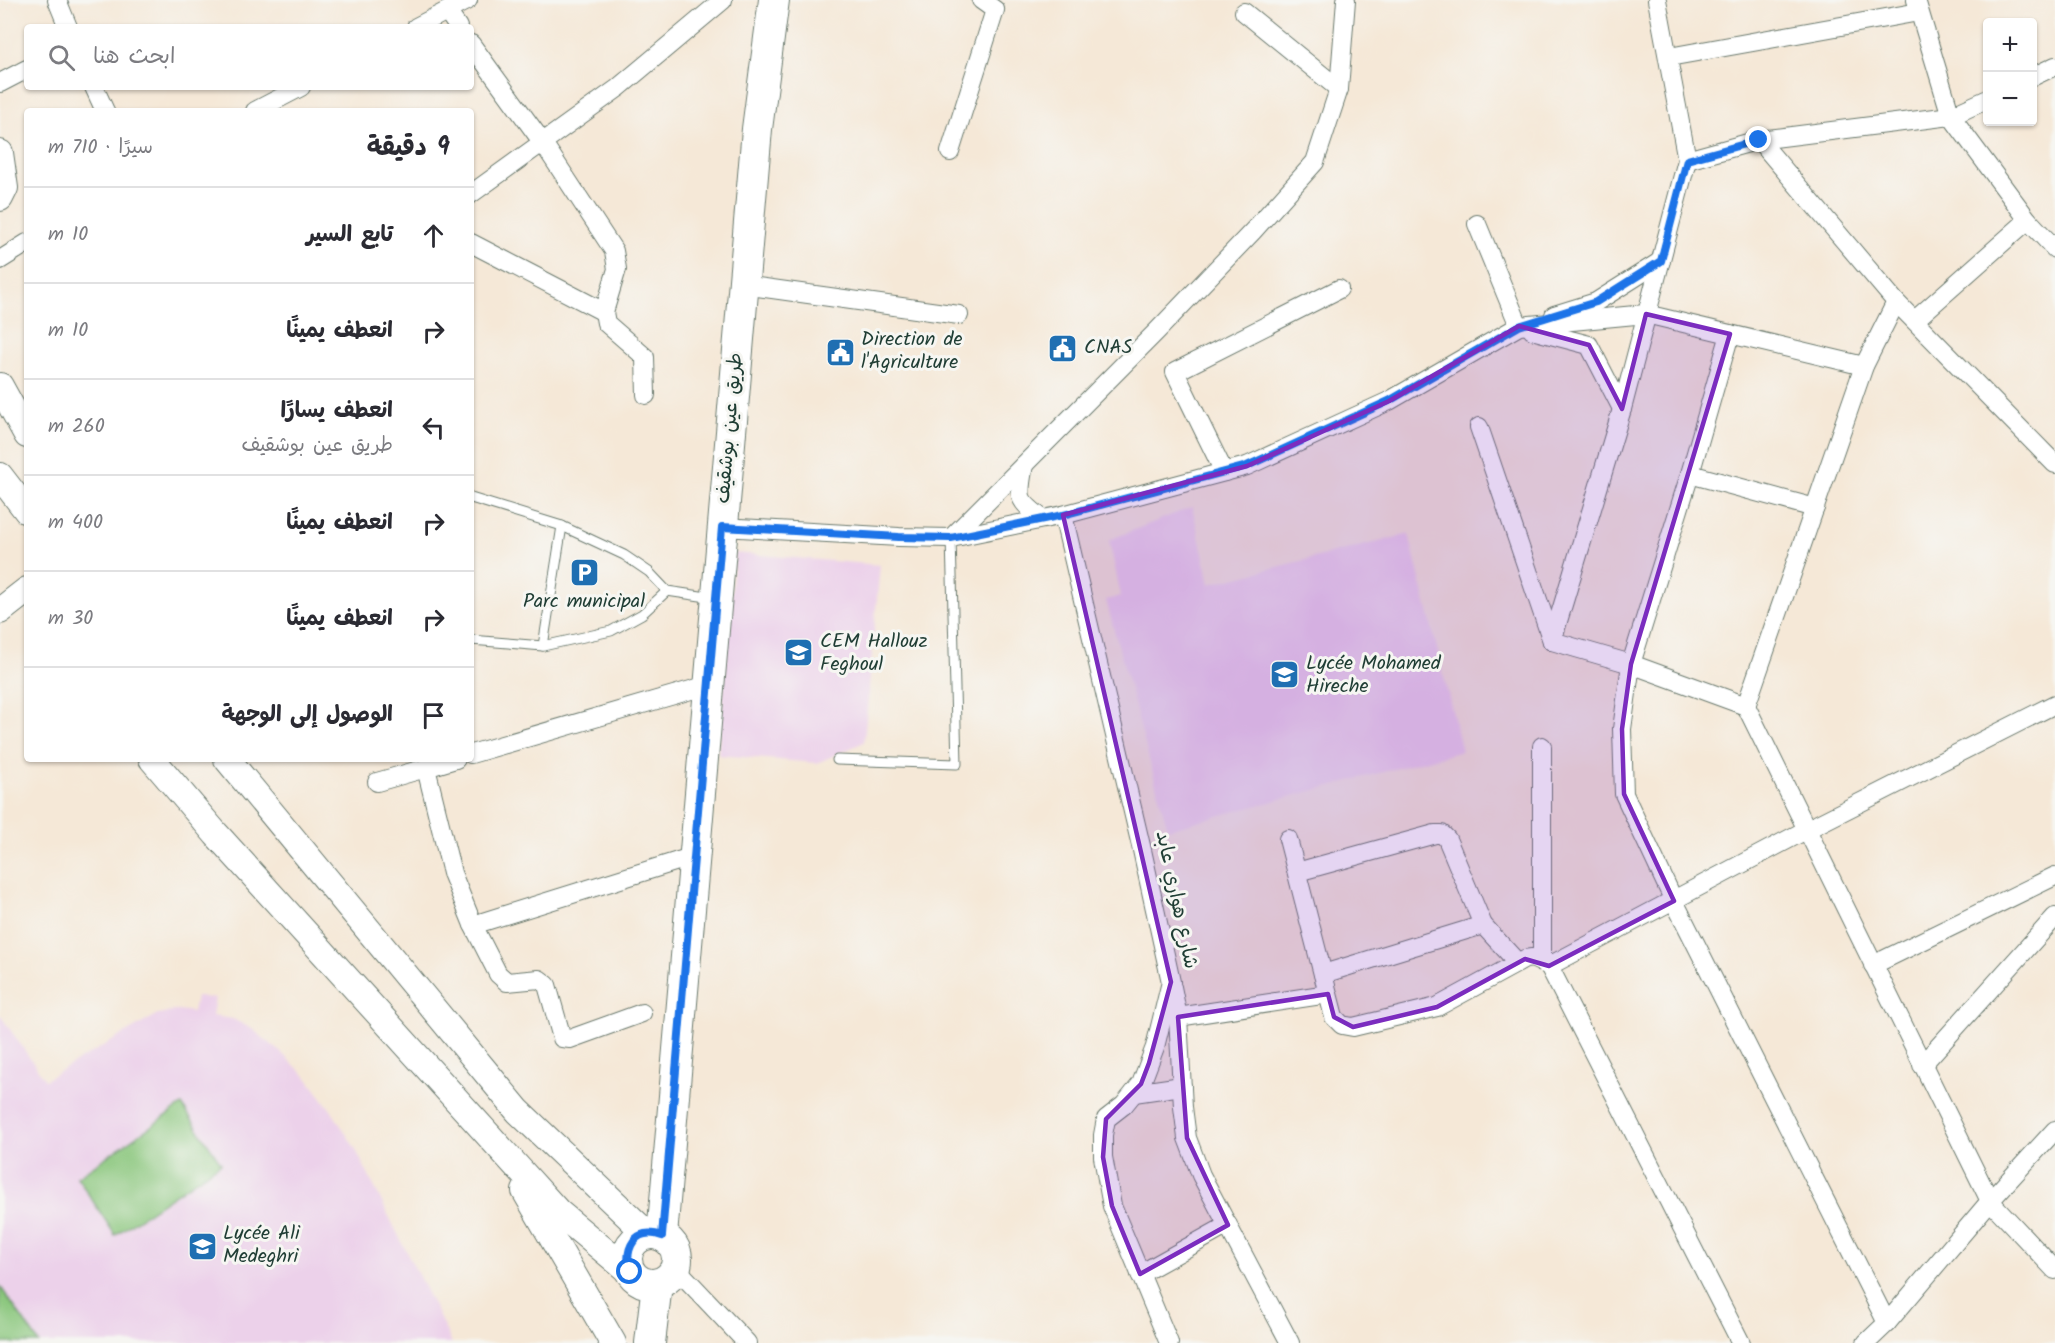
<!DOCTYPE html>
<html lang="ar">
<meta charset="utf-8">
<style>
body{margin:0;font-family:Kalam,"Playpen Sans Arabic",sans-serif;background:#f7f7f7;color:#2b2b33;direction:rtl}
.controls{position:absolute;right:18px;top:18px;display:grid;overflow:hidden;border-radius:6px;box-shadow:0 2px 4px #0004}
.controls button{width:54px;height:54px;display:grid;place-items:center;padding:0;border:0;border-bottom:2px solid #e1e1e2;background:#fff;color:#2b2b33;font:30px sans-serif}
.stop{position:absolute;width:18px;height:18px;margin:-14px;border:4px solid #1a73e8;border-radius:50%;background:#fff}
.stop.end{background:#1a73e8;border-color:#fff;box-shadow:0 2px 6px #0008}
.list{margin:0;padding:0;list-style:none}
h2{display:flex;justify-content:space-between;align-items:center;height:78px;margin:0;padding:0 24px;font-size:26px}
h2 small{font-size:20px;font-weight:400;color:#7c7c81}
.list li{display:grid;grid-template-columns:39px 1fr auto;gap:18px;align-items:center;box-sizing:border-box;height:96px;padding:0 24px;border-top:2px solid #e1e1e2}
.list b{display:block;font-size:22px;white-space:nowrap}
.list p{margin:0;font-size:20px;white-space:nowrap;color:#7c7c81}
.list em{font-size:20px;font-style:normal;color:#7c7c81}
.icon{flex:none;width:33px;height:33px;fill:none;stroke:currentColor;stroke-width:2;stroke-linecap:round;stroke-linejoin:round}
.map{position:relative;flex:none;width:2055px;height:1343px;overflow:hidden;direction:ltr}
.search{position:absolute;background:#fff;box-shadow:0 2px 4px #0004;left:24px;top:24px;width:450px;height:66px;display:flex;align-items:center;gap:15px;box-sizing:border-box;padding:0 21px;border-radius:6px;color:#7c7c81;font-size:22px}
.panel{position:absolute;background:#fff;box-shadow:0 2px 4px #0004;left:24px;top:108px;width:450px;height:654px;border-radius:6px;direction:rtl}
.map>svg:first-child{display:block}
.built{fill:#ecd1ea}
.green{fill:#89c67c;stroke:#548258;stroke-width:1.5}
.lines{fill:none;stroke-linecap:round;stroke-linejoin:round}
.lane-casing{stroke:#6a796d;stroke-width:11}
.street-casing{stroke:#6a796d;stroke-width:20}
.secondary-casing{stroke:#6a796d;stroke-width:28}
.primary-casing{stroke:#6a796d;stroke-width:32}
.lane{stroke:#fff;stroke-width:9}
.street{stroke:#fff;stroke-width:18}
.secondary{stroke:#fff;stroke-width:26}
.primary{stroke:#fff;stroke-width:30}
.route{stroke:#1a73e8;stroke-width:8}
.marked{fill:#7b2cbf;fill-opacity:0.2;stroke:#7b2cbf;stroke-width:4.5;stroke-linejoin:round}
.labels{text-anchor:middle;dominant-baseline:central;stroke-width:6;stroke-linejoin:round;paint-order:stroke}
.poi-label{font-size:20px;fill:#1f3d34;stroke:#f6f6f2;text-anchor:start}
.street-label{font-size:20px;fill:#1f3d34;stroke:#f6f6f2}
</style>
<div class="map">
<svg width="2055" height="1343" viewBox="0 0 2055 1343">
<rect width="100%" height="100%" fill="#f6f6f2"/>
<filter id="ink" filterUnits="userSpaceOnUse"><feTurbulence type="fractalNoise" baseFrequency=".0167" numOctaves="2"/><feDisplacementMap in="SourceGraphic" scale="12" xChannelSelector="R" yChannelSelector="G"/><feConvolveMatrix kernelMatrix="1 2 1 2 8 2 1 2 1" color-interpolation-filters="sRGB"/></filter>
<filter id="wash" filterUnits="userSpaceOnUse"><feTurbulence type="fractalNoise" baseFrequency=".008" numOctaves="4" result="noise"/><feDisplacementMap in="SourceGraphic" scale="24" xChannelSelector="R" yChannelSelector="G"/><feGaussianBlur stdDeviation="1.35" result="paint"/><feColorMatrix in="noise" values="0 0 0 0 0 0 0 0 0 0 0 0 0 0 0 0 0 1.4 0 .05"/><feComposite in="paint" operator="in"/></filter>
<g filter="url(#wash)">
<rect width="100%" height="100%" fill="#f5e8d7"/>
<!-- built -->
<g class="built">
<polygon points="1192,507 1210,584 1409,534 1462,751 1168,829 1106,600 1121,596 1109,540"/>
<polygon points="735,553 880,565 864,742 817,763 718,755"/>
<polygon points="196,997 215,998 212,1016 233,1019 252,1029 277,1049 305,1075 331,1110 355,1148 452,1343 0,1343 0,1015 45,1080 155,1016 178,1010 193,1012"/>
</g>
<!-- green -->
<g class="green">
<polygon points="182,1105 221,1163 115,1235 77,1177"/>
<polygon points="0,1286 39,1343 0,1343"/>
</g>
</g>
<g filter="url(#ink)">
<g class="lines">
<defs>
<g id="lane">
<polyline points="471,498 562,526 624,555 649,572 667,591 714,598"/>
<polyline points="471,640 543,646 611,631 642,614 667,591"/>
<polyline points="543,646 562,526"/>
<polyline points="837,760 957,764 951,538"/>
</g>
<g id="street">
<polyline points="57,0 68,27"/>
<polyline points="1916,0 1951,116 2028,220 2055,249"/>
<polyline points="447,11 458,27"/>
<polyline points="1244,12 1339,89"/>
<polyline points="416,27 468,0"/>
<polyline points="471,44 543,143 614,251 617,269 604,312 606,323 645,357 646,395"/>
<polyline points="1669,57 1919,12"/>
<polyline points="2032,77 2055,66"/>
<polyline points="0,83 27,69"/>
<polyline points="94,87 105,111"/>
<polyline points="255,111 301,87"/>
<polyline points="1759,140 1896,302 2055,464"/>
<polyline points="950,152 995,10 981,0"/>
<polyline points="1687,160 1759,140 1951,116 1988,99"/>
<polyline points="471,194 618,88 723,0"/>
<polyline points="1477,224 1519,326"/>
<polyline points="471,243 604,312"/>
<polyline points="0,260 27,243"/>
<polyline points="743,285 959,315"/>
<polyline points="1554,315 1596,302 1661,261"/>
<polyline points="1915,320 2028,220"/>
<polyline points="1532,330 1589,345 1622,409"/>
<polyline points="1730,334 1690,474 1631,664 1622,729 1624,794 1674,901 1887,1323"/>
<polyline points="1479,427 1552,641"/>
<path d="M1024,465C1018,498 1016,499 1043,519"/>
<polyline points="1224,472 1175,372 1339,289"/>
<polyline points="1690,474 1815,508"/>
<polyline points="1063,515 1142,850 1171,982 1155,1047 1141,1084 1124,1105 1106,1119 1103,1135 1103,1157 1112,1206 1169,1343"/>
<polyline points="722,527 899,537 951,538 1063,515 1247,466 1389,401 1519,326 1646,314 1864,366"/>
<polyline points="951,538 1157,331 1253,231 1315,162 1339,89 1346,0"/>
<polyline points="1552,641 1631,664 1746,706 1990,1201 2055,1270"/>
<polyline points="1552,641 1622,409 1687,160 1657,0"/>
<polyline points="1746,706 1864,366 1896,302"/>
<polyline points="1542,746 1542,963"/>
<polyline points="471,754 708,685"/>
<polyline points="456,759 426,768 452,873 473,925 694,856"/>
<polyline points="377,782 426,768"/>
<polyline points="1288,839 1334,1017 1342,1025 1353,1027 1437,1007 1525,959 1532,958 1549,966"/>
<polyline points="1297,872 1435,834 1442,834 1447,839 1483,925 1518,963"/>
<polyline points="473,925 498,974 507,982 539,979 547,985 562,1038 570,1039 642,1013"/>
<polyline points="1873,965 2055,876"/>
<polyline points="1323,974 1483,925"/>
<polyline points="1172,987 1178,1017 1183,1107 1187,1138 1201,1175 1290,1343"/>
<polyline points="1178,1017 1328,994"/>
<polyline points="1922,1065 2055,917"/>
<polyline points="1134,1093 1182,1086"/>
<polyline points="675,1267 747,1343"/>
<polyline points="1140,1274 1228,1225"/>
<polyline points="1741,1343 1549,966 1806,830 2055,704"/>
<polyline points="1866,1343 1887,1323 1990,1201 2055,1130"/>
</g>
<g id="secondary">
<polyline points="0,153 5,188 0,198"/>
<polyline points="0,386 27,435"/>
<polyline points="0,476 27,511"/>
<polyline points="0,611 27,590"/>
<polyline points="152,759 216,834 558,1212 630,1272"/>
<polyline points="227,759 518,1111 647,1234"/>
<polyline points="525,1191 613,1343"/>
</g>
<g id="primary">
<circle cx="652" cy="1259" r="25"/>
<polyline points="662,1236 757,129 774,0"/>
<polyline points="650,1343 657,1284"/>
</g>
</defs>
<!-- lane casing -->
<use href="#lane" class="lane-casing"/>
<!-- street casing -->
<use href="#street" class="street-casing"/>
<!-- secondary casing -->
<use href="#secondary" class="secondary-casing"/>
<!-- primary casing -->
<use href="#primary" class="primary-casing"/>
<!-- lane -->
<use href="#lane" class="lane"/>
<!-- street -->
<use href="#street" class="street"/>
<!-- secondary -->
<use href="#secondary" class="secondary"/>
<!-- primary -->
<use href="#primary" class="primary"/>
</g>
</g>
<g class="lines" filter="url(#ink)">
<!-- route -->
<path class="route" d="M630,1272C624,1248 635,1226 662,1236L722,527L899,537L951,538L1063,515L1247,466L1389,401L1519,326L1596,302L1661,261L1687,160L1759,140"/>
</g>
<!-- marked area -->
<path class="marked" d="M1646,314L1730,334L1631,664L1622,729L1624,794L1674,901L1549,966L1525,959L1437,1007L1353,1027L1334,1017L1328,994L1178,1017L1187,1138L1228,1225L1140,1274L1112,1206L1103,1157L1106,1119L1141,1084L1149,1063L1171,982L1063,515L1247,466L1389,401L1519,326L1589,345L1622,409Z"/>
<!-- icons -->
<defs>
<symbol id="civic-square" viewBox="-11 -11 22 22"><rect x="-9" y="-9" width="18" height="18" rx="4" fill="#1f6fb2" stroke="#f6f6f2"/><path d="M-.6-6.5H3V-4.5H.6V-3L4-1V1h2V6H-6V1h2V-1L-.6-3ZM-1.2 2.5V6h2.4V2.5Z" fill="#fff"/></symbol>
<symbol id="parking-square" viewBox="-11 -11 22 22"><rect x="-9" y="-9" width="18" height="18" rx="4" fill="#1f6fb2" stroke="#f6f6f2"/><path d="M-3.5-5.5H1a3.5 3.5 0 0 1 0 7H-1V5.5H-3.5ZM-1-3.4V-.6H.8a1.4 1.4 0 0 0 0-2.8Z" fill="#fff"/></symbol>
<symbol id="school-square" viewBox="-11 -11 22 22"><rect x="-9" y="-9" width="18" height="18" rx="4" fill="#1f6fb2" stroke="#f6f6f2"/><path d="M0-5L7-2L0 1L-7-2ZM-4 1L0 2.5L4 1V4Q0 6-4 4Z" fill="#fff"/></symbol>
</defs>
<g fill-rule="evenodd">
<use href="#civic-square" x="1046" y="332" width="33" height="33"/>
<use href="#civic-square" x="824" y="336" width="33" height="33"/>
<use href="#parking-square" x="568" y="556" width="33" height="33"/>
<use href="#school-square" x="782" y="636" width="33" height="33"/>
<use href="#school-square" x="1268" y="658" width="33" height="33"/>
<use href="#school-square" x="186" y="1230" width="33" height="33"/>
</g>
<g class="labels">
<!-- poi labels -->
<g class="poi-label">
<text x="861" y="340">Direction de<tspan x="861" dy="23">l'Agriculture</tspan></text>
<text x="1084" y="348">CNAS</text>
<text x="584" y="602" text-anchor="middle">Parc municipal</text>
<text x="820" y="642">CEM Hallouz<tspan x="820" dy="23">Feghoul</tspan></text>
<text x="1306" y="664">Lycée Mohamed<tspan x="1306" dy="23">Hireche</tspan></text>
<text x="223" y="1234">Lycée Ali<tspan x="223" dy="23">Medeghri</tspan></text>
</g>
<!-- street labels -->
<g class="street-label">
<text transform="translate(730 428) rotate(-85)">طريق عين بوشقيف</text>
<text transform="translate(1176 900) rotate(78)">شارع هواري عابد</text>
</g>
</g>
</svg>
<div class="controls">
<button>+</button>
<button>−</button>
</div>
<div class="stop" style="left:630px;top:1272px"></div>
<div class="stop end" style="left:1759px;top:140px"></div>
<div class="search"><svg class="icon" aria-label="search" viewBox="0 0 24 24"><circle cx="10" cy="10" r="6"/><path d="M15 15l6 6"/></svg>ابحث هنا</div>
<section class="panel">
<h2>9 دقيقة<small>سيرًا · 710 m</small></h2>
<ul class="list">
<li><svg class="icon" aria-label="ahead" viewBox="0 0 24 24"><path d="M12 20V5M6 11l6-6 6 6"/></svg><div><b>تابع السير</b></div><em>10 m</em></li>
<li><svg class="icon" aria-label="right" viewBox="0 0 24 24"><path d="M7 20v-9h11M14 6l5 5-5 5"/></svg><div><b>انعطف يمينًا</b></div><em>10 m</em></li>
<li><svg class="icon" aria-label="left" viewBox="0 0 24 24"><path d="M17 20v-9H6M10 6l-5 5 5 5"/></svg><div><b>انعطف يسارًا</b><p>طريق عين بوشقيف</p></div><em>260 m</em></li>
<li><svg class="icon" aria-label="right" viewBox="0 0 24 24"><path d="M7 20v-9h11M14 6l5 5-5 5"/></svg><div><b>انعطف يمينًا</b></div><em>400 m</em></li>
<li><svg class="icon" aria-label="right" viewBox="0 0 24 24"><path d="M7 20v-9h11M14 6l5 5-5 5"/></svg><div><b>انعطف يمينًا</b></div><em>30 m</em></li>
<li><svg class="icon" aria-label="arrive" viewBox="0 0 24 24"><path d="M6 21V4h12l-3 4 3 4H6"/></svg><div><b>الوصول إلى الوجهة</b></div></li>
</ul>
</section>
</div>
